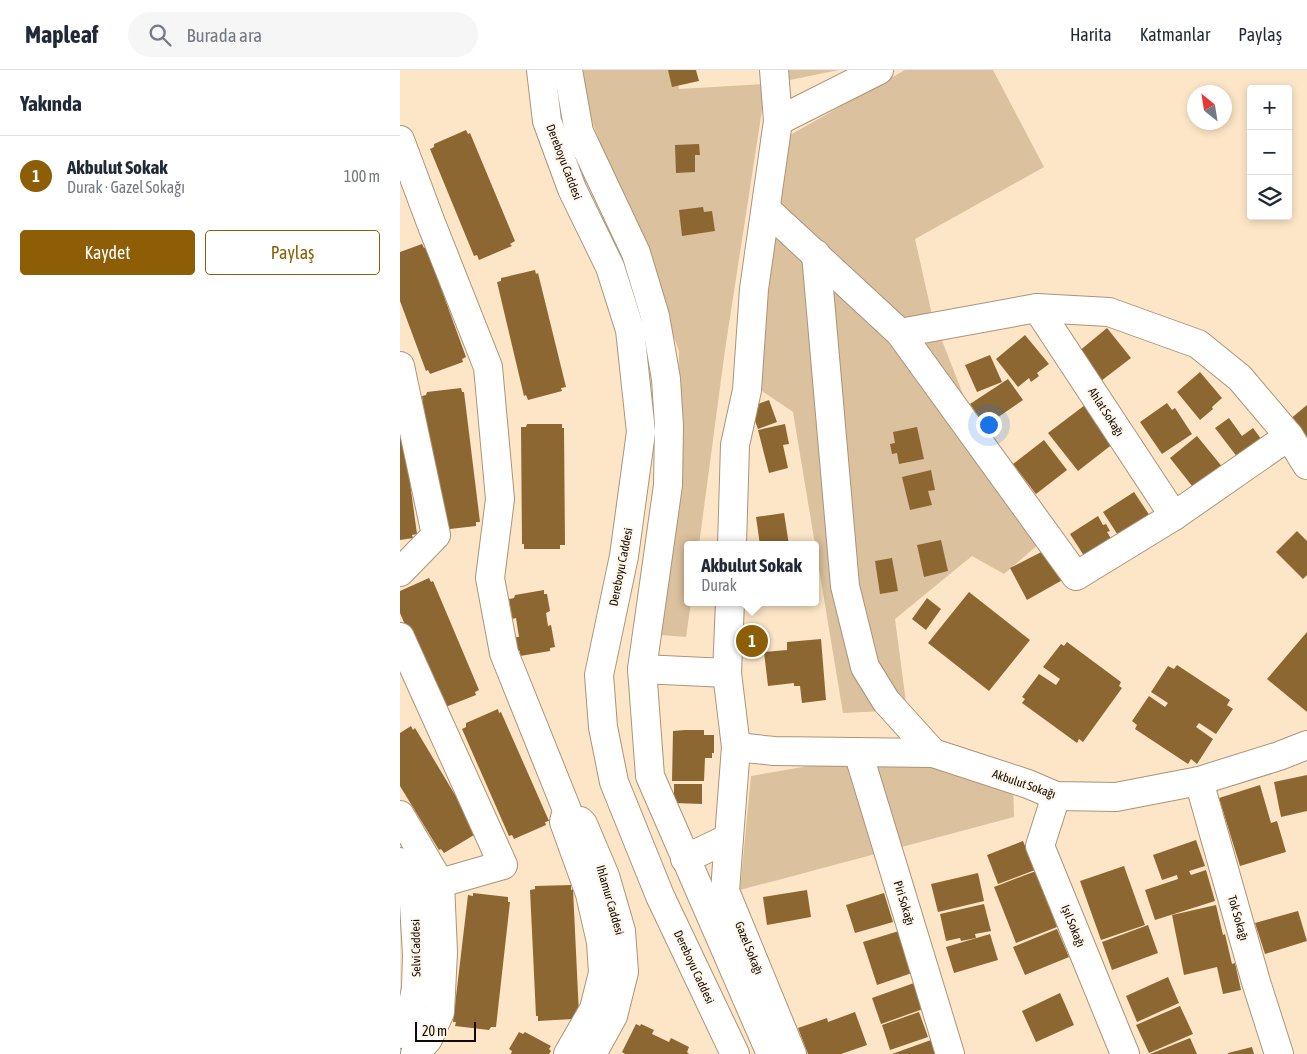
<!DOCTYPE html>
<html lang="tr">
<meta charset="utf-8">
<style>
body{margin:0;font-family:"Asap Condensed",sans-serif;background:#f6f6f7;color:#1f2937}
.controls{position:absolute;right:15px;top:15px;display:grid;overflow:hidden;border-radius:5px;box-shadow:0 2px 8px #0003}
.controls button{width:45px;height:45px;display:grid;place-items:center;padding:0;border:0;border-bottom:1px solid #e0e1e3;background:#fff;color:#1f2937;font:25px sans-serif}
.compass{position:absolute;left:787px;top:15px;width:45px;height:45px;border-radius:50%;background:#fff;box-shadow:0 2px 8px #0003;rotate:330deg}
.scale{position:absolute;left:15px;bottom:12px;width:61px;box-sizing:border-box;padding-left:5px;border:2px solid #110a02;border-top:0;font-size:14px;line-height:18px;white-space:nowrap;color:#110a02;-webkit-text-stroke:4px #fff5e9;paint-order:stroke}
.you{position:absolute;left:588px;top:354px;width:18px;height:18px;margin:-12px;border:4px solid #fff;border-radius:50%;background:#1a73e8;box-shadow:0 0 0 8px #1a73e833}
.badge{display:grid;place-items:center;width:32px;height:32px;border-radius:50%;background:#8d5e05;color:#fff;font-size:16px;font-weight:700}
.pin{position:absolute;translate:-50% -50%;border:2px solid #fff;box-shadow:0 1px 5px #0006}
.popup{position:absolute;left:284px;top:471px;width:135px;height:65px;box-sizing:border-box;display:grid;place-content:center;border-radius:5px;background:#fff;filter:drop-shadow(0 1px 4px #0005);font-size:16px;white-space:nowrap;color:#747a83}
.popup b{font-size:19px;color:#1f2937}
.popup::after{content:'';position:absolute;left:50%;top:100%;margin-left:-10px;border:10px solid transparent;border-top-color:#fff}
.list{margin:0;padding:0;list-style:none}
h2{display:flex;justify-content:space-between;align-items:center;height:65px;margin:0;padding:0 20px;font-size:21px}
h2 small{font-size:16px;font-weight:400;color:#747a83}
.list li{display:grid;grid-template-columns:32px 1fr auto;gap:15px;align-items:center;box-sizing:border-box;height:80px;padding:0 20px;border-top:1px solid #e0e1e3}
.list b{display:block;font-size:19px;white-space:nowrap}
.list p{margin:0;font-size:16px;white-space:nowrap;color:#747a83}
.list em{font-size:16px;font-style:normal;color:#747a83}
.actions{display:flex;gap:10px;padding:15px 20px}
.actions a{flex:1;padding:11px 0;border:1px solid #8d5e05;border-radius:5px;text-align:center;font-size:18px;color:#8d5e05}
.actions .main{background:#8d5e05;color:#fff}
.icon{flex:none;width:28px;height:28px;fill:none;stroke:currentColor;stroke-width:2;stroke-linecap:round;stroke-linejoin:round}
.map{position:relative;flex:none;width:907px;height:984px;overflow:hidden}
header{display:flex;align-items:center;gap:30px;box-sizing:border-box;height:70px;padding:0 25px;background:#fff;border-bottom:1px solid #e0e1e3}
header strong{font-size:24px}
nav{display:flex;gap:28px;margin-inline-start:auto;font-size:18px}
.search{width:350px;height:45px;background:#f6f6f7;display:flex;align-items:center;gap:12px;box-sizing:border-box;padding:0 18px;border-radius:28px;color:#747a83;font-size:19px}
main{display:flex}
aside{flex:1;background:#fff}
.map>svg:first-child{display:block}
.green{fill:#dbc19e}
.building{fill:#8d6731}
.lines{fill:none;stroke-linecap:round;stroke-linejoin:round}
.minor-casing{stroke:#aa9478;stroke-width:30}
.major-casing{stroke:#aa9478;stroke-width:30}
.minor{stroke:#fff;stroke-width:28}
.major{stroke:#fff;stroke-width:28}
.labels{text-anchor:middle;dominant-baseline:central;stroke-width:4;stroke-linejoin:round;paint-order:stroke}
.street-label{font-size:12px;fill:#110a02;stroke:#fff5e9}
</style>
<header>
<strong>Mapleaf</strong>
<div class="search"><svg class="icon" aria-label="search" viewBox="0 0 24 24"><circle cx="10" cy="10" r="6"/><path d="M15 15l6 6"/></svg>Burada ara</div>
<nav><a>Harita</a><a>Katmanlar</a><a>Paylaş</a></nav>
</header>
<main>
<aside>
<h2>Yakında<small></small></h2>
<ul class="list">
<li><span class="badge">1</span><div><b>Akbulut Sokak</b><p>Durak · Gazel Sokağı</p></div><em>100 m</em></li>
</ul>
<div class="actions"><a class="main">Kaydet</a><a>Paylaş</a></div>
</aside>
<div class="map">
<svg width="907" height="984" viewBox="0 0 907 984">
<rect width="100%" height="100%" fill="#fde6c7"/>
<!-- green -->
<g class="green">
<polygon points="178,0 276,0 279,19 366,14 325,280 299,475 288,475 288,532 291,532 286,567 247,564 277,398 279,281 228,143 181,24"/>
<polygon points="384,0 439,0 385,11"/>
<polygon points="505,0 593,0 644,97 515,169 532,245 588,388 647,467 604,504 572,486 495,549 507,640 443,643 393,342 346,310 390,65"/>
<polygon points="490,682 613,713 614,747 340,820 351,706"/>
</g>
<!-- building -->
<g class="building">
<polygon points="268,0 296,0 299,11 272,17"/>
<polygon points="66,60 68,64 70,63 115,171 110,174 112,176 79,190 77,185 74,186 30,79 34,77 34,74"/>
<polygon points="299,74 300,85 295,85 295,102 276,103 275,75"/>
<polygon points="303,137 304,142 312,141 315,161 282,166 279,140"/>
<polygon points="22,174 24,178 26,177 66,287 62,289 63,292 30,304 28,300 26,301 0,231 0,182"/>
<polygon points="135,200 136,204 138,203 166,317 161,318 162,321 128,330 126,325 124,326 97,212 101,211 101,208"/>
<polygon points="707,258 731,288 701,311 678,282"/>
<polygon points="625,265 649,294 637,303 639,306 631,312 629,308 618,317 596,289"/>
<polygon points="590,285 602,312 577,322 565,295"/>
<polygon points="800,302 822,328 812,337 813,339 800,350 777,322"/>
<polygon points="608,309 623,330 585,356 570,334"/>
<polygon points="61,318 62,322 64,322 80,452 76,452 76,456 41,460 38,455 22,326 26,325 27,322"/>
<polygon points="369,330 377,352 358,359 350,337"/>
<polygon points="767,333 772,340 775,338 792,364 762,384 740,352"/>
<polygon points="685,335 714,373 678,401 648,363"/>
<polygon points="907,335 907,383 883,355"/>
<polygon points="0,340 17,464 12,465 13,468 0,470"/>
<polygon points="829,348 842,366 853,358 862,370 838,388 815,358"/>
<polygon points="127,354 162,354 162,358 164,358 165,475 160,475 160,479 124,479 124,474 122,474 121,357 126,357"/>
<polygon points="385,354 389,374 383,375 388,398 369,403 358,360"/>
<polygon points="517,357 524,389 499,394 497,383 492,384 490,374 495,373 493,362"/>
<polygon points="797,366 824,399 796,421 770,388"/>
<polygon points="644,370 667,400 636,424 613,394"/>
<polygon points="531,400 535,420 528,421 532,435 510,440 502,407"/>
<polygon points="734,422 754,452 723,473 703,442"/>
<polygon points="384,443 389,475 360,475 356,447"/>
<polygon points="698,446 703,455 706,454 710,461 707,462 717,478 690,495 670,464"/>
<polygon points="897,461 907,471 907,505 903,509 876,482"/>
<polygon points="541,470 548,501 524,507 517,475"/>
<polygon points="649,478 666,508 627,530 610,498"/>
<polygon points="492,488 498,521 480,524 475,491"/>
<polygon points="29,508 31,512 33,511 79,620 75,622 76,625 43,638 39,635 0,543 0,521"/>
<polygon points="144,520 144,524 147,524 150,541 146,543 148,556 151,555 155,577 150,578 150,581 120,586 120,581 117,581 115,567 119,567 116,548 112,549 109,529 114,528 115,525"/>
<polygon points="569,522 630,570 589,621 528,573"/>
<polygon points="527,528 541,539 526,560 512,549"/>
<polygon points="907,562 907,642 867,609"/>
<polygon points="421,569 426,630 402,633 400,616 394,616 394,613 368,616 364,582 387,580 387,572"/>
<polygon points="667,572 721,612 719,616 722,618 683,672 679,669 677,673 622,633 625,629 622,627 639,604 656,615 660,609 643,597 661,574 664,576"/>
<polygon points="777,595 830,630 827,635 833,639 816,664 799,653 796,657 813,669 797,694 791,689 788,694 735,659 737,655 732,651 749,626 765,637 768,633 751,622 768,596 774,599"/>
<polygon points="98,639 99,643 101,642 149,751 145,752 146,755 114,769 112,765 109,766 62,659 66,657 66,653"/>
<polygon points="11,656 13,660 15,658 76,760 72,762 74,765 44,783 41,779 39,780 0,716 0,663"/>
<polygon points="285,660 304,660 304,665 314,665 314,683 312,683 312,688 305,688 304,711 272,711 273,661"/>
<polygon points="907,705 907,741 881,747 874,712"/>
<polygon points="274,714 302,714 302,734 274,733"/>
<polygon points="860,715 871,753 877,751 886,782 840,796 819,728"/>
<polygon points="796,770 805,796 789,801 791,805 806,800 815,831 755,850 745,820 778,809 777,805 762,810 753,785"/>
<polygon points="623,771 635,800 598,814 587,785"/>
<polygon points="724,796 745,855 701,870 680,811"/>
<polygon points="636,801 657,857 616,873 594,817"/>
<polygon points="578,803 584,831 538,842 531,814"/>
<polygon points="171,815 171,820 173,819 179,945 174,946 173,949 138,951 138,946 136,946 130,820 135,819 135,816"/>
<polygon points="407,820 411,847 367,855 363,827"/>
<polygon points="73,823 108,827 108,832 110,832 96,957 91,957 89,960 55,956 56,952 53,952 68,825 73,826"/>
<polygon points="484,823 493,852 455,863 446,835"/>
<polygon points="584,834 591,861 575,864 576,868 561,871 560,868 546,871 540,844"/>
<polygon points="816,835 823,865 825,864 832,894 835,893 841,920 823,924 817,897 784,905 772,845"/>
<polygon points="898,841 907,871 865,884 855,853"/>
<polygon points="748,855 758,883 712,900 702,872"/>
<polygon points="657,859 669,887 625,905 613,877"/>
<polygon points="499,861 512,903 477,915 463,872"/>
<polygon points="590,864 598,890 554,903 546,877"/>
<polygon points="768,907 779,933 737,952 726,926"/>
<polygon points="514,913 523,939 481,954 472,928"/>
<polygon points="660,923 674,955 636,972 622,941"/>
<polygon points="780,936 793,964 749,983 736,955"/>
<polygon points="455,942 467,975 441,984 408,984 398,958 427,948 428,952"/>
<polygon points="519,942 528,967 490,980 482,955"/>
<polygon points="236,954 240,956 241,954 254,960 252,964 269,972 271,968 289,977 287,982 289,984 225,984 222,982"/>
<polygon points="119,962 123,964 125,962 151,976 149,979 151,981 149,984 111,984 112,981 109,979"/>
<polygon points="790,968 797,984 750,984"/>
<polygon points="531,970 536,984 492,984"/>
<polygon points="852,977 854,984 828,984 828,983"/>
</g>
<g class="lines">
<defs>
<g id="minor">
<polyline points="378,51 479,0"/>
<polyline points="0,70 31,153 88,297 100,429 90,508 104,583 167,740 164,752 190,824 201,872 203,903 194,939 168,984"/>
<polyline points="366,139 500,263 676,506 774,446 889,366"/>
<polyline points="416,184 445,516 465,597 486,631 533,683"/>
<polyline points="637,238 774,446"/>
<polyline points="500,263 637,238 709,242 798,274 840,308 889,366 907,395"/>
<polyline points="0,296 36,465 0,502"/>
<polyline points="332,475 335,375 347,320 354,219 378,51 374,0"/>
<polyline points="0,567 103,795 40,813"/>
<polyline points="242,599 327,603"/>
<polyline points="336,677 374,681 533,683 628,714 656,726 716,727 799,711 879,686 907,675"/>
<polyline points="458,682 550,984"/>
<polyline points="799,711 856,912 879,984"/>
<polyline points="656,726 640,776 725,984"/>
<polyline points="0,745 40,813 43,882 40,942 28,969 15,984"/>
<polyline points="180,751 183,754 205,806 221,861 224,902 213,946 192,984"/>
<polyline points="329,768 325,821 392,984"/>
<polyline points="285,789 329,768 336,677 327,603 330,532"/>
<polyline points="0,792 13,817 17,885 16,918 9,955 0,964"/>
</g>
<g id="major">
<polyline points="141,0 147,51 172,119 210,197 230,260 241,362 224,486 199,605 203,657 214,712 260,826 335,984"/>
<polyline points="168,0 179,62 236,183 255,246 266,309 269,356 268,415 242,599 250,706 371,984"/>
</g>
</defs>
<!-- minor casing -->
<use href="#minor" class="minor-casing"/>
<!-- major casing -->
<use href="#major" class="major-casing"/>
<!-- minor -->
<use href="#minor" class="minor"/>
<!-- major -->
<use href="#major" class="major"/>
</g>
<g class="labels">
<!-- street labels -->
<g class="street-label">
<text transform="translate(164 92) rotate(69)">Dereboyu Caddesi</text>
<text transform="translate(706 342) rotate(57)">Ahlat Sokağı</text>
<text transform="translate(221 497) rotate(-79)">Dereboyu Caddesi</text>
<text transform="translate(624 714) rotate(19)">Akbulut Sokağı</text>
<text transform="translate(210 830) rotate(74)">Ihlamur Caddesi</text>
<text transform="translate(504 833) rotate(73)">Piri Sokağı</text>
<text transform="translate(838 848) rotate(74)">Tok Sokağı</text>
<text transform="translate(673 856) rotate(68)">Işıl Sokağı</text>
<text transform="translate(16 878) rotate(-91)">Selvi Caddesi</text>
<text transform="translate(349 878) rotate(68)">Gazel Sokağı</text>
<text transform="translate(294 897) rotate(65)">Dereboyu Caddesi</text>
</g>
</g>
</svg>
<div class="controls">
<button>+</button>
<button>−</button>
<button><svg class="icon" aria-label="layers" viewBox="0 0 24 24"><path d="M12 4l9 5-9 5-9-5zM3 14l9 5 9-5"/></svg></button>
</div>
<svg class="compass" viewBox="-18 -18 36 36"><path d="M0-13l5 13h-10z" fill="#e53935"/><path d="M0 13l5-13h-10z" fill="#747a83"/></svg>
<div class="scale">20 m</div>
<div class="you"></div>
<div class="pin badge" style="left:352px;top:571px">1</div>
<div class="popup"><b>Akbulut Sokak</b>Durak</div>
</div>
</main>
